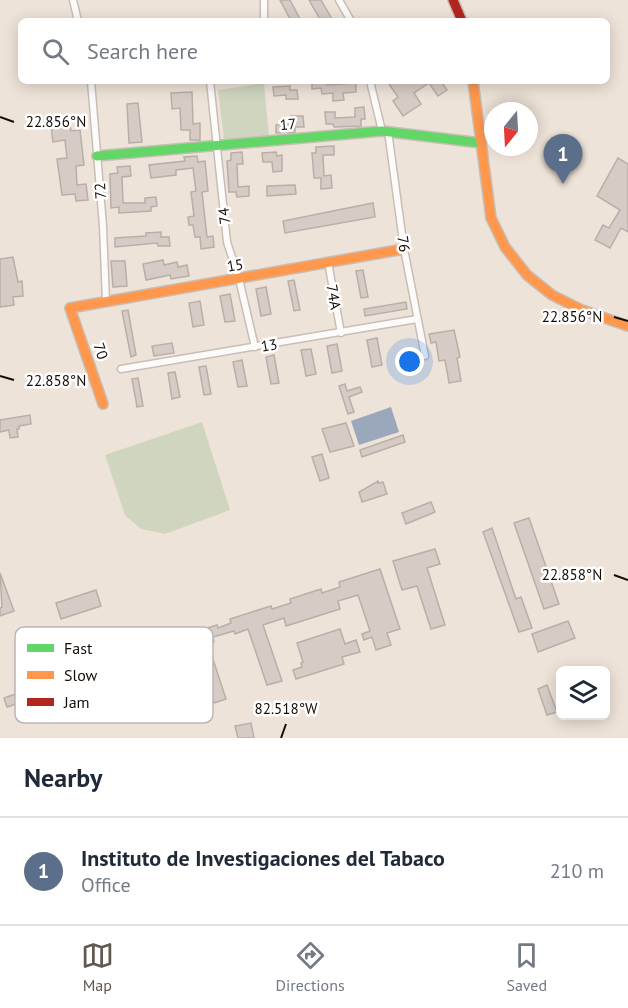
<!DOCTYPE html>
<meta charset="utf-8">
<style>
body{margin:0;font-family:"PT Sans",sans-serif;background:#f6f6f7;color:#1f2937}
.controls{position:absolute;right:18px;bottom:18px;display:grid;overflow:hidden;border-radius:9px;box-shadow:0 3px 15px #0003}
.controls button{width:54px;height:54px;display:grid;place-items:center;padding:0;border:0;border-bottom:2px solid #e0e1e3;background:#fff;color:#1f2937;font:30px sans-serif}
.compass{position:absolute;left:484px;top:102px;width:54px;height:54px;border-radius:50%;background:#fff;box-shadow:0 3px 15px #0003;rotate:198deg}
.you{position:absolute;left:410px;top:362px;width:21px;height:21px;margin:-15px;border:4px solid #fff;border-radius:50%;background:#1a73e8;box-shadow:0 0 0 9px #1a73e833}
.badge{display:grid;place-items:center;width:39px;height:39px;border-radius:50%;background:#615950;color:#fff;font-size:20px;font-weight:700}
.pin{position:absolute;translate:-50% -50px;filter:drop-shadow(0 2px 3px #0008)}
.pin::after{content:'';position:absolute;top:32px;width:21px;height:18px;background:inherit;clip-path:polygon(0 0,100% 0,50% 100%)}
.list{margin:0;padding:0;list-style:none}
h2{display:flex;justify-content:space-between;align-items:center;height:78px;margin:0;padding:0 24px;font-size:26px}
h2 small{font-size:20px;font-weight:400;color:#747a83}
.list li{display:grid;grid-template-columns:39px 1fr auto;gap:18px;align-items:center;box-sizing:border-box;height:108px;padding:0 24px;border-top:2px solid #e0e1e3}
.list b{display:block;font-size:22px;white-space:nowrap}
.list p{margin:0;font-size:20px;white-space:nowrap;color:#747a83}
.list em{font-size:20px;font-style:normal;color:#747a83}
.icon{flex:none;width:33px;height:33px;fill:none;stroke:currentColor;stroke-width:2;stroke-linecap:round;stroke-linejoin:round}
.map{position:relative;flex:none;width:628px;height:738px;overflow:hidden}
.search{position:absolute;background:#fff;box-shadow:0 3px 15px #0003;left:18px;right:18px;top:18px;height:66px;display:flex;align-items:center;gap:15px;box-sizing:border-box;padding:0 21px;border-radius:9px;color:#747a83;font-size:22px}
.sheet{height:186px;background:#fff}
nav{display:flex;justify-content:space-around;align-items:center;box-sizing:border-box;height:84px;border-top:2px solid #e0e1e3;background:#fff;font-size:16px;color:#747a83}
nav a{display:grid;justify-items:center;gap:3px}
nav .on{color:#615950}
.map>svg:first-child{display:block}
.green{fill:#d0d5c0}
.water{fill:#9ba8bb}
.building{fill:#d6ccc5;stroke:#b9afa8;stroke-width:1.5}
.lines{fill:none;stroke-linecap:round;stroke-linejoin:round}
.street-casing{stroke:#c7beb5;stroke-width:9}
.fast-casing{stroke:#c7beb5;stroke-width:12}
.slow-casing{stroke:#c7beb5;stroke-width:12}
.jam-casing{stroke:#c7beb5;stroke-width:12}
.street{stroke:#fcfbf9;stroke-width:6}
.fast{stroke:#63d668;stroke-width:9}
.slow{stroke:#ff974d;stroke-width:9}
.jam{stroke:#b3261e;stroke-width:9}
.ticks{fill:none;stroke:#150e07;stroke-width:2}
.labels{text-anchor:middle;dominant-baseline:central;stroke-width:5;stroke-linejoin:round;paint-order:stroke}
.street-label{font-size:15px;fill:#150e07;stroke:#fff}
.key{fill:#fff;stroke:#b9b7b5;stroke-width:1.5}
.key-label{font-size:16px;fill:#150e07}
.ticks-label{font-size:15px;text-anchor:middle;fill:#150e07;stroke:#fff;stroke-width:5;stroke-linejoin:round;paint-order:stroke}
</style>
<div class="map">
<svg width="628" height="738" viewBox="0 0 628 738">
<rect width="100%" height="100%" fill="#eee3d8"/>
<!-- green -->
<g class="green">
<polygon points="264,83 269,136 224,140 218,90"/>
<polygon points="202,422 230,510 165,534 141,529 125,515 105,455"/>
</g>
<!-- water -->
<polygon class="water" points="391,407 399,432 359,445 351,421"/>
<!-- building -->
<g class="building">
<polygon points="280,0 290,0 301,21 291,21"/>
<polygon points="309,0 321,0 333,21 321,21"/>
<polygon points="312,81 327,81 327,85 356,83 356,92 343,93 344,100 333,101 333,93 322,94 321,88 312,89"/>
<polygon points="387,81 441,81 447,90 438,96 429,83 414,93 421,104 403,116 393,101 398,97"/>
<polygon points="290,86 290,90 297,90 298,99 286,99 286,95 274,96 273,87"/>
<polygon points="192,92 193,124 200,123 200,140 190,140 190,130 181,130 180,108 172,109 171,93"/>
<polygon points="138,103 142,142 129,143 127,104"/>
<polygon points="364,107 365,119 361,119 361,126 334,127 333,124 326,124 325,112 335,112 335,118 355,117 355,108"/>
<polygon points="291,116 303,116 304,127 295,127 295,132 276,133 276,125 292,124"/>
<polygon points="70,124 71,131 80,130 84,165 76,166 77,185 86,184 88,200 76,201 75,194 62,195 57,159 67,158 65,140 53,142 51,126"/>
<polygon points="334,146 334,155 323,155 324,176 331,175 332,188 321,189 321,178 314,178 312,153 316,153 316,147"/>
<polygon points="242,152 243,164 237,164 238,187 249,186 249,196 237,197 236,192 229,192 227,161 231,160 231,153"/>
<polygon points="276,152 277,156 282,155 282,171 273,172 272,162 263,162 262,153"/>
<polygon points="197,156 198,162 205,161 208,191 202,192 207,237 213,236 214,247 201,249 200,237 195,237 193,225 189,225 188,217 194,216 191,192 196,191 193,168 176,170 176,175 151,178 149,165 185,161 184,157"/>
<polygon points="618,158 628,164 628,232 621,228 610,248 595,240 603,225 609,228 620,210 597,196"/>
<polygon points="130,166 131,176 122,177 123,203 145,203 145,198 156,197 157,206 151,207 151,211 119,213 119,207 111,208 110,174 118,173 117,167"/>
<polygon points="295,185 296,194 267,196 267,186"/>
<polygon points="373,203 375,217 285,233 283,221"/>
<polygon points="161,232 161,237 169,237 170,246 158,246 157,243 115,247 115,238 146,236 146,233"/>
<polygon points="13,257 18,282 22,281 23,296 13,297 14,305 0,307 0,259"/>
<polygon points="163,260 164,265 177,262 178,267 187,265 189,276 171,279 170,275 146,280 143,264"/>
<polygon points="111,261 125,261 127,286 113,287"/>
<polygon points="363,270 368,297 361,298 356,271"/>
<polygon points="294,280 300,310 294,311 288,281"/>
<polygon points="266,287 271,314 261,316 256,289"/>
<polygon points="230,294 235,321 225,322 220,296"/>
<polygon points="200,301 204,325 193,327 189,303"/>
<polygon points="406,302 407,309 365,316 364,309"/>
<polygon points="128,310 136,355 131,357 122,311"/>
<polygon points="454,330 460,357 457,358 461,381 449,383 445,360 439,361 436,342 431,343 429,334"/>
<polygon points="377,338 382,365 372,367 367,340"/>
<polygon points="172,343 174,353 154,356 152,346"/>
<polygon points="337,344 342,371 332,373 327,346"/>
<polygon points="311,349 316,374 306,376 301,350"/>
<polygon points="274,355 279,383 271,384 266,357"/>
<polygon points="242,360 247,386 238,387 233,362"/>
<polygon points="206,366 211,394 204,395 199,367"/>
<polygon points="175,372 180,397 172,399 168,373"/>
<polygon points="138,378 143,406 137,407 132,379"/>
<polygon points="345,384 347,391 360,387 362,392 349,397 354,412 348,414 339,386"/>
<polygon points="30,415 31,424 19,426 19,429 17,429 18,437 10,438 9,430 0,432 0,420"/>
<polygon points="346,423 354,446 330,452 322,429"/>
<polygon points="403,435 405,442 362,457 360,450"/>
<polygon points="322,454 329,478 320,481 312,457"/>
<polygon points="378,481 378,483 383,482 387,494 362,502 359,492"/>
<polygon points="431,502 435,512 406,524 402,513"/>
<polygon points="529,518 559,604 544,609 514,523"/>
<polygon points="492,528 516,599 521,597 532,628 519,632 483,532"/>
<polygon points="435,549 440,564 427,568 445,625 431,629 417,586 402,590 393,561"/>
<polygon points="380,569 400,629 387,633 391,645 376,650 372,637 364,640 362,634 370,631 358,595 338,601 340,609 286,626 284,618 263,625 282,681 267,685 248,629 235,634 234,631 213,637 214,642 208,644 226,699 214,703 196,647 189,650 187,644 178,647 175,638 217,625 218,628 231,623 230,619 271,606 272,609 291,603 290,599 321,589 322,593 340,587 339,582"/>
<polygon points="0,573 14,611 0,616 0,608 2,607"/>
<polygon points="96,590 101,606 61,619 56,603"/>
<polygon points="568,621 575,638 538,652 532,634"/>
<polygon points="340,629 345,644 356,640 360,652 342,657 344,664 296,679 293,670 302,667 301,663 303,662 297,643"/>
<polygon points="547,685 557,712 547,715 538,689"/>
<polygon points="39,686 42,695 7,707 4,698"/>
<polygon points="251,723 254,738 238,738 235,726"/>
</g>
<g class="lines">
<defs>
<g id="street">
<polyline points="73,0 78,21"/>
<polyline points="264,0 264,21"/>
<polyline points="339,0 351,21"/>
<polyline points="91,81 103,226 106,302"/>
<polyline points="210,81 227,242 239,279 255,347"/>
<polyline points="370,81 382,131"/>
<polyline points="388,131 404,249 425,356"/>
<polyline points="328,262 341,333"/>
<polyline points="121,369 417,319"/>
</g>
<polyline id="fast" points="97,156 382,131 481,143"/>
<g id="slow">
<polyline points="473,81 491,218 505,247 527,275 552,295 582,310 628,326"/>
<polyline points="103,404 70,308 404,249"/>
</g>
<polyline id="jam" points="453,0 462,21"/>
</defs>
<!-- street casing -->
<use href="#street" class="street-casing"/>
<!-- fast casing -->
<use href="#fast" class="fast-casing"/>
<!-- slow casing -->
<use href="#slow" class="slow-casing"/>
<!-- jam casing -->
<use href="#jam" class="jam-casing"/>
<!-- street -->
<use href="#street" class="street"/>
<!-- fast -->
<use href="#fast" class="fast"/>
<!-- slow -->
<use href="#slow" class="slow"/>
<!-- jam -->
<use href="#jam" class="jam"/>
</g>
<!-- ticks -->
<path class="ticks" d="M0,117L14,122M614,317L628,321M0,376L14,380M614,575L628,580M281,738L286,724"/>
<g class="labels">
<!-- street labels -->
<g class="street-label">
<text transform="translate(288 124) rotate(-5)">17</text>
<text transform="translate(100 191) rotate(-94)">72</text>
<text transform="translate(224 216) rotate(-97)">74</text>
<text transform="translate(404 244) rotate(81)">76</text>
<text transform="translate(235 265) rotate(-10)">15</text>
<text transform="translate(334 297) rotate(80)">74A</text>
<text transform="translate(269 345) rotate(-10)">13</text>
<text transform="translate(101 351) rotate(71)">70</text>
</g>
</g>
<!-- legend -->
<rect x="15" y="627" width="198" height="96" rx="9" class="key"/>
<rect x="27" y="644" width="27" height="8" fill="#63d668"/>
<rect x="27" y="671" width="27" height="8" fill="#ff974d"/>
<rect x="27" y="698" width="27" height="8" fill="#b3261e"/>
<g class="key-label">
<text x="64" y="654">Fast</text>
<text x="64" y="681">Slow</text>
<text x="64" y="708">Jam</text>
</g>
<g class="ticks-label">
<text x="56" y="127">22.856°N</text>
<text x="572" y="322">22.856°N</text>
<text x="56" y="386">22.858°N</text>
<text x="572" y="580">22.858°N</text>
<text x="286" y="714">82.518°W</text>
</g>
</svg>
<div class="controls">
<button><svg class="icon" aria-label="layers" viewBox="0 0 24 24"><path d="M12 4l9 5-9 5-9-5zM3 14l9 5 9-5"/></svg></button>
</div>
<svg class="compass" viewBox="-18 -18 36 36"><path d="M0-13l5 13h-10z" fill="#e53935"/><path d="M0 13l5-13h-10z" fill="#747a83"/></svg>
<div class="you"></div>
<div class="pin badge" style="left:563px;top:184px;background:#5c6f8a">1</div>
<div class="search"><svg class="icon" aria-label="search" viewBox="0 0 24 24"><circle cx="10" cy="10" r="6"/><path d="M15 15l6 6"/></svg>Search here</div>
</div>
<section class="sheet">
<h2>Nearby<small></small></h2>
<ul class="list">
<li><span class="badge" style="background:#5c6f8a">1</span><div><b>Instituto de Investigaciones del Tabaco</b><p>Office</p></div><em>210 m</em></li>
</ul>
</section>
<nav>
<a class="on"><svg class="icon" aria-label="map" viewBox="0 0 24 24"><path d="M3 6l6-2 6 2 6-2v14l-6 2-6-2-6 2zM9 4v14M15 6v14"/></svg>Map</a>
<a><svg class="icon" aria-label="directions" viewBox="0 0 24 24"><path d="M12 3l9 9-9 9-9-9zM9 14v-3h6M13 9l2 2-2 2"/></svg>Directions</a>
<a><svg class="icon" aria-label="saved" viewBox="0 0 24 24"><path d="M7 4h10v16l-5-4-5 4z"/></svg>Saved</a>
</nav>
